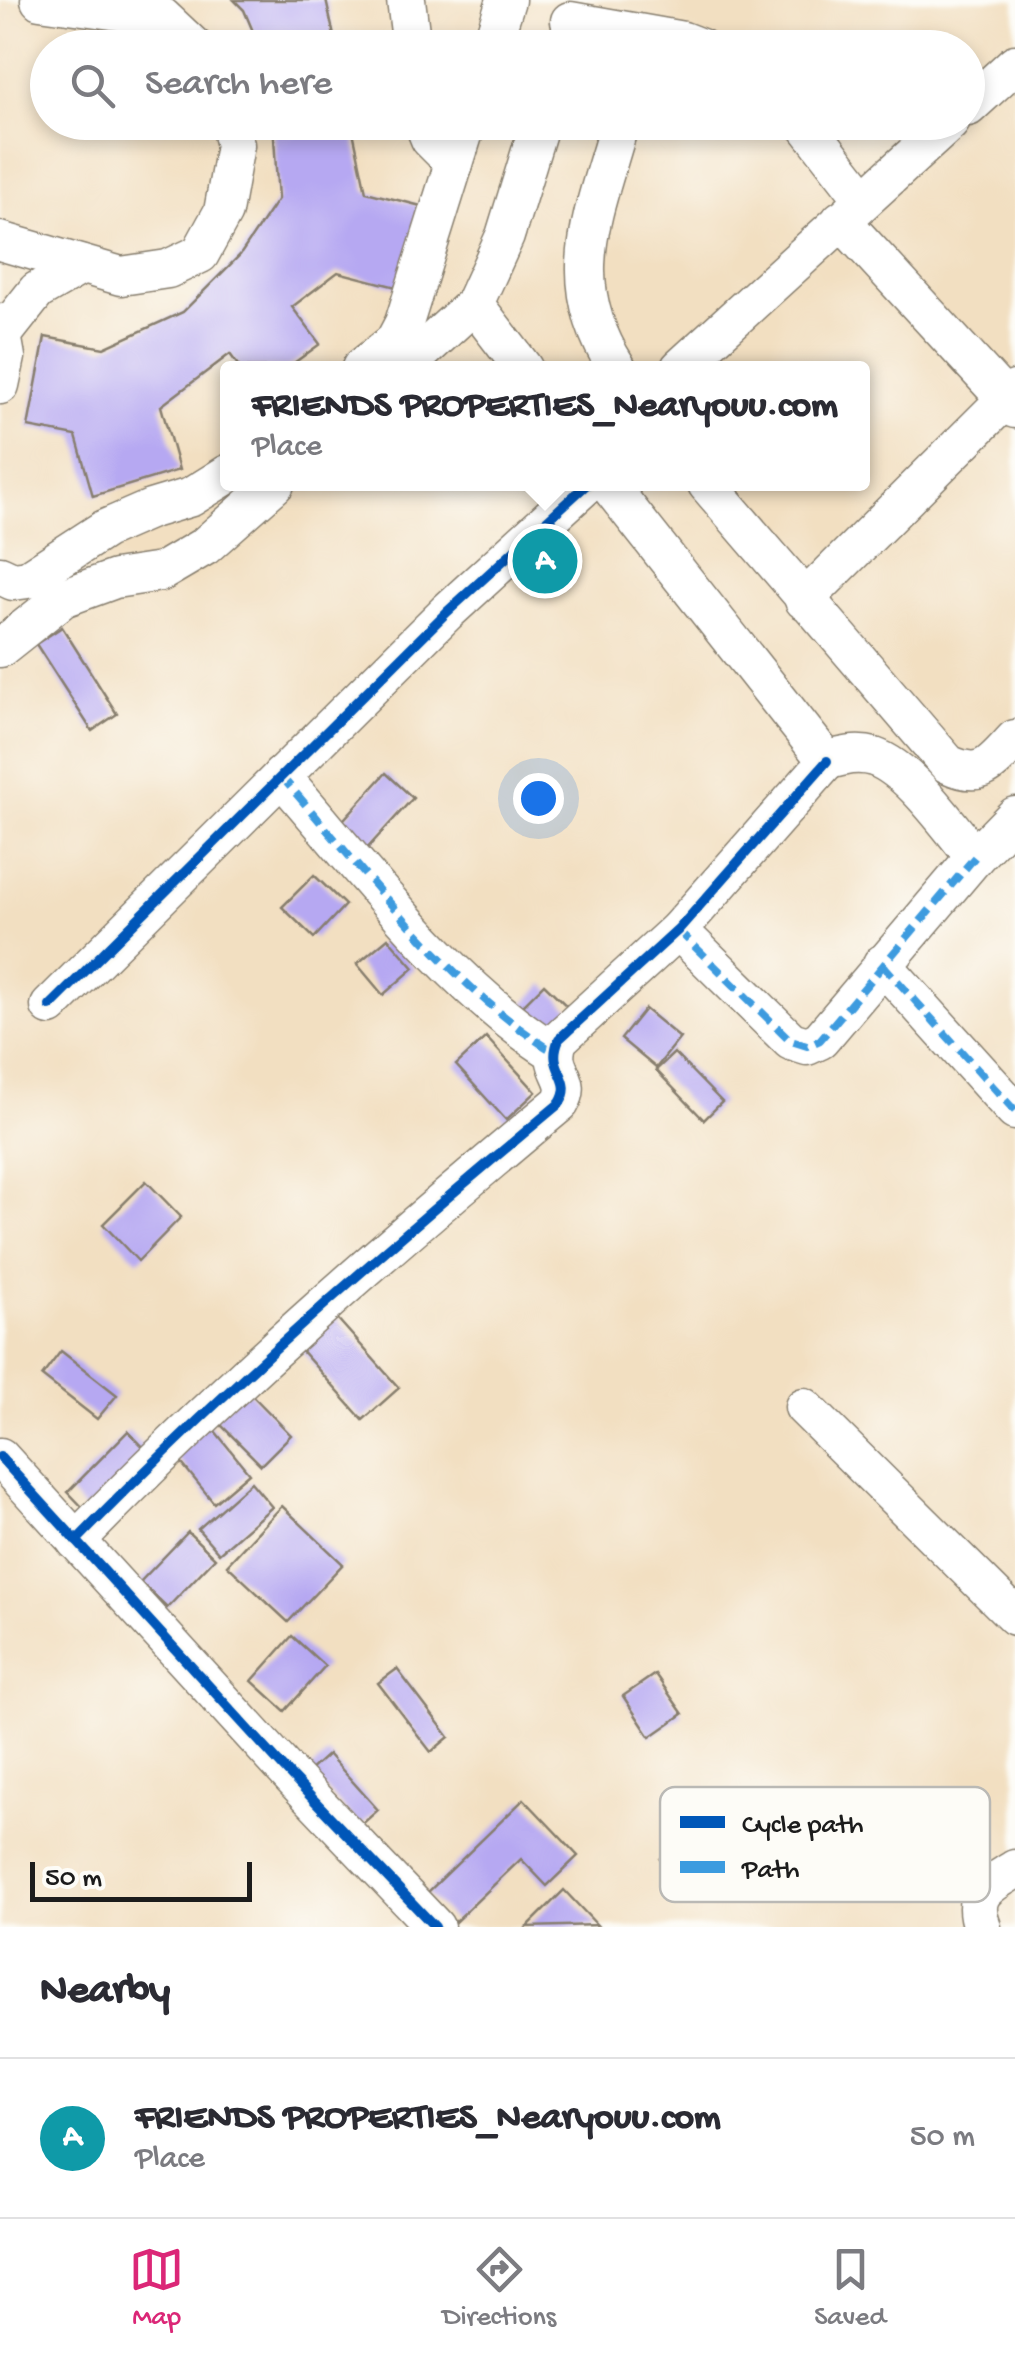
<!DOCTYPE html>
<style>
body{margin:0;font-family:"Gochi Hand",sans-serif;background:#f2f2f3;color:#2b2b33}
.scale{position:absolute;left:30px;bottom:25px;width:222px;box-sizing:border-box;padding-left:10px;border:5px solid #1c1c1c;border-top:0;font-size:28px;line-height:35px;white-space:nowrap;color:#1c1c1c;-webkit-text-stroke:8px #fdfcf7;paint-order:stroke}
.you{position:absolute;left:538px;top:798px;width:35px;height:35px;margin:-25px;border:8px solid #fff;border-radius:50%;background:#1a73e8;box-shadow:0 0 0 15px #1a73e833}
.badge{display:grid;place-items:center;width:65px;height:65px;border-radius:50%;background:#db2777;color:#fff;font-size:32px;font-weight:700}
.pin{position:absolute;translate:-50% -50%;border:5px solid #fff;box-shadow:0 2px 10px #0006}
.popup{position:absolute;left:220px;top:361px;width:650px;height:130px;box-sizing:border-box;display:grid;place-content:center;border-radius:10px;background:#fff;filter:drop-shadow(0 2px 8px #0005);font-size:32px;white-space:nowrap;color:#7c7c81}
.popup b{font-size:38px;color:#2b2b33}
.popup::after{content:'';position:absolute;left:50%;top:100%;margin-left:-20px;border:20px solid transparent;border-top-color:#fff}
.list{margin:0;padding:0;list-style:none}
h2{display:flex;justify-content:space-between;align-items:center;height:130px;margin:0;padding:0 40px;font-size:42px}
h2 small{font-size:32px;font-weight:400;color:#7c7c81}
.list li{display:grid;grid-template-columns:65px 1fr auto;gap:30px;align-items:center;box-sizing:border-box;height:160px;padding:0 40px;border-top:2px solid #e1e1e2}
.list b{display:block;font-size:38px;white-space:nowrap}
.list p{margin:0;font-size:32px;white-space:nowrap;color:#7c7c81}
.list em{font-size:32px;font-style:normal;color:#7c7c81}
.icon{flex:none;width:55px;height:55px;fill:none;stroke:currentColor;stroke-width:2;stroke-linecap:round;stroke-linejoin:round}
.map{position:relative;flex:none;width:1015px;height:1927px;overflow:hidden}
.search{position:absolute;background:#fff;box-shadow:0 5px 15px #0003;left:30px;right:30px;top:30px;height:110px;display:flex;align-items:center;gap:25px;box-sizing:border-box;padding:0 35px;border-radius:55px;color:#7c7c81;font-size:38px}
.sheet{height:290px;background:#fff}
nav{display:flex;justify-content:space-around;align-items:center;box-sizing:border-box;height:140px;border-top:2px solid #e1e1e2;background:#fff;font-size:28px;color:#7c7c81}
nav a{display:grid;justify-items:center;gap:5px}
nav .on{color:#db2777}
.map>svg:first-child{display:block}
.building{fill:#b6a8f2}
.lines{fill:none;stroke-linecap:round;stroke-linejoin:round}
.minor-casing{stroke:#877e6e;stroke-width:41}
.minor{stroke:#fff;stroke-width:38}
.quiet{stroke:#3c9bdf;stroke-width:8;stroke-dasharray:15 8;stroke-linecap:butt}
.cycleway-casing{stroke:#fdfcf7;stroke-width:16}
.cycleway{stroke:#0057b8;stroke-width:10}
.key{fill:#fdfcf7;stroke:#bab9b5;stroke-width:2.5}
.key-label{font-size:28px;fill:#1c1c1c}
</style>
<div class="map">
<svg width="1015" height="1927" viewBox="0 0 1015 1927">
<rect width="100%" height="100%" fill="#fdfcf7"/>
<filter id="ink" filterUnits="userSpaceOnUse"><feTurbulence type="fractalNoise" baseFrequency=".01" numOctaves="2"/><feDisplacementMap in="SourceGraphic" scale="20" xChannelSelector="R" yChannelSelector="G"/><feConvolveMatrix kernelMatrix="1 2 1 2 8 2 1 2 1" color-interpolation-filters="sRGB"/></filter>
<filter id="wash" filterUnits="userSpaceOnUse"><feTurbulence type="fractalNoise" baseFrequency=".0048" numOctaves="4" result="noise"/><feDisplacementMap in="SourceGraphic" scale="40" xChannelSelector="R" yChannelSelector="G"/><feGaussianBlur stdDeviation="2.25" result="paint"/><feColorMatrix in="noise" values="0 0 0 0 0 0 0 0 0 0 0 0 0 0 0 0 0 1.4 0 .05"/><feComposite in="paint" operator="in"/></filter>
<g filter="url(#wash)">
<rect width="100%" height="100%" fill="#f2dfc1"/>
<g id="blocks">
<!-- building -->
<g class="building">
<polygon points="234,0 326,0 336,45 382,35 385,48 260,48 244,10"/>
<polygon points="273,122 351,122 366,192 421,206 400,288 338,272 292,307 320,344 287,368 240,368 230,354 161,406 179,470 93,496 76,436 28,427 45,337 104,348 183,312 240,255 278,199"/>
<polygon points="552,535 571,566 538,579 517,556"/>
<polygon points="62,627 117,714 92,731 36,644"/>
<polygon points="386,773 413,798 363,853 336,828"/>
<polygon points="314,875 345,905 314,938 282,907"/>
<polygon points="388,938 414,968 383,995 357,964"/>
<polygon points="544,984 573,1012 544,1042 515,1013"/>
<polygon points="645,1009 680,1038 656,1068 621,1039"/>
<polygon points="486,1037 536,1092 506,1120 456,1065"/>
<polygon points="674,1053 722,1102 704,1120 656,1070"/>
<polygon points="146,1181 181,1217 138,1261 103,1224"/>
<polygon points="336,1317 399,1388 363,1420 300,1349"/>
<polygon points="61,1351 117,1395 97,1419 42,1376"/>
<polygon points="245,1388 291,1435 261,1465 214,1418"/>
<polygon points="206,1420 249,1473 214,1503 170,1449"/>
<polygon points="128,1431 149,1453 89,1514 68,1492"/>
<polygon points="251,1482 272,1507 219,1553 198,1529"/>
<polygon points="282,1506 343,1564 288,1622 227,1565"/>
<polygon points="188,1532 215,1558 167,1608 140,1582"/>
<polygon points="292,1636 325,1666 285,1711 252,1681"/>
<polygon points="397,1669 449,1737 431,1752 378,1683"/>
<polygon points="655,1674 683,1714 650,1737 623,1696"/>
<polygon points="328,1754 378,1810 360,1826 309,1771"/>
<polygon points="524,1799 578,1856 547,1886 521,1859 455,1922 427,1893"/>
<polygon points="704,1816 742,1856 697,1898 660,1859"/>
<polygon points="564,1890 597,1925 527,1927"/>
</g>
</g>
</g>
<g filter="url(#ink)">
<use href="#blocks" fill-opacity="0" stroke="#877e6e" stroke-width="2.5"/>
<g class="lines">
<defs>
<g id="minor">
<polyline points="40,0 162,17 195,48"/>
<polyline points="406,0 412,48"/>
<polyline points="570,21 683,41 701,48"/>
<polyline points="491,48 506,0"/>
<polyline points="968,107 1015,64"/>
<polyline points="423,122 430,139 454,163"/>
<polyline points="804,122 864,199"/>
<polyline points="841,220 1015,409"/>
<polyline points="0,241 121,276 168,269 200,254 223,212 235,145 229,122"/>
<polyline points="474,304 523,368"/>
<polyline points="0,323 6,357 0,385"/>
<polyline points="3,334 37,291 82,265"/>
<polyline points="361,368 394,342 404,323 467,122"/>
<polyline points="404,368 474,304 505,236 540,122"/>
<path d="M617,368C560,280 594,215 620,122"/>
<polyline points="680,368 950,122"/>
<path d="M608,484L827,761C842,756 857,752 874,757C911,770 949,827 975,857L1015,816"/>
<path d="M707,484L948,764C983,780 991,764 1015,739"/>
<polyline points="0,575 13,581 28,579 105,529 151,509 191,497 228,474"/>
<polyline points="804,600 1015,390"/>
<polyline points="0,648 63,598 115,579 161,572 205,546 275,484"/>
<path d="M281,776C359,865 453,990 554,1052"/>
<polyline points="678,930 791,1041 807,1046 820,1040 975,857"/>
<polyline points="882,964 1015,1111"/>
<polyline points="50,1006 447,612 587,484"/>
<polyline points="804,1407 1015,1616"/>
<polyline points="0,1457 292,1777 435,1927"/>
<path d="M76,1541C227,1385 393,1242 560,1103C576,1077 545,1071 559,1039L678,930L827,761"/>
<path d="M982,1927C969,1892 989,1886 1015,1869"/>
</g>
</defs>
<!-- minor casing -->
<use href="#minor" class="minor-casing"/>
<!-- minor -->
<use href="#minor" class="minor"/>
<!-- quiet -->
<g class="quiet">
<path d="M281,776C359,865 453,990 554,1052"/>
<polyline points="678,930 791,1041 807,1046 820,1040 975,857"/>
<polyline points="882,964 1015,1111"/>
</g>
<defs>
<g id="cycleway">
<polyline points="50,1006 447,612 587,484"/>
<polyline points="0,1457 292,1777 435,1927"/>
<path d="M76,1541C227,1385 393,1242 560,1103C576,1077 545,1071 559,1039L678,930L827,761"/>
</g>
</defs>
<!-- cycleway casing -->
<use href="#cycleway" class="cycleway-casing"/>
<!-- cycleway -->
<use href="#cycleway" class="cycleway"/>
</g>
</g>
<!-- legend -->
<rect x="660" y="1787" width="330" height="115" rx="15" class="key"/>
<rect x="680" y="1816" width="45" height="12" fill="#0057b8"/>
<rect x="680" y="1861" width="45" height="12" fill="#3c9bdf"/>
<g class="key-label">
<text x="742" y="1832">Cycle path</text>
<text x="742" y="1877">Path</text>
</g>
</svg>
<div class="scale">50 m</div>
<div class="you"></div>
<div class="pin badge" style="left:545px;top:561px;background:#0f9aa8">A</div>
<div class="popup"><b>FRIENDS PROPERTIES_Nearyouu.com</b>Place</div>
<div class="search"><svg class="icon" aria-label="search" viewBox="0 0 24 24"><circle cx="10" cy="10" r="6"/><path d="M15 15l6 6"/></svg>Search here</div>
</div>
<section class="sheet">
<h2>Nearby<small></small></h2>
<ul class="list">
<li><span class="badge" style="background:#0f9aa8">A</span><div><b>FRIENDS PROPERTIES_Nearyouu.com</b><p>Place</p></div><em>50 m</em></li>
</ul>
</section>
<nav>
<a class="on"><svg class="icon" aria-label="map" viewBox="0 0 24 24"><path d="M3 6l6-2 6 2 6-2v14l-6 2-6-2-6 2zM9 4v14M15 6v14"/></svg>Map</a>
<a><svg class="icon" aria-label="directions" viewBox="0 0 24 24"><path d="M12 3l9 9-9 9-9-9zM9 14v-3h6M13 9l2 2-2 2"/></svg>Directions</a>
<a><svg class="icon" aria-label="saved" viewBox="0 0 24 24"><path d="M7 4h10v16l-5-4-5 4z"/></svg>Saved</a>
</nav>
